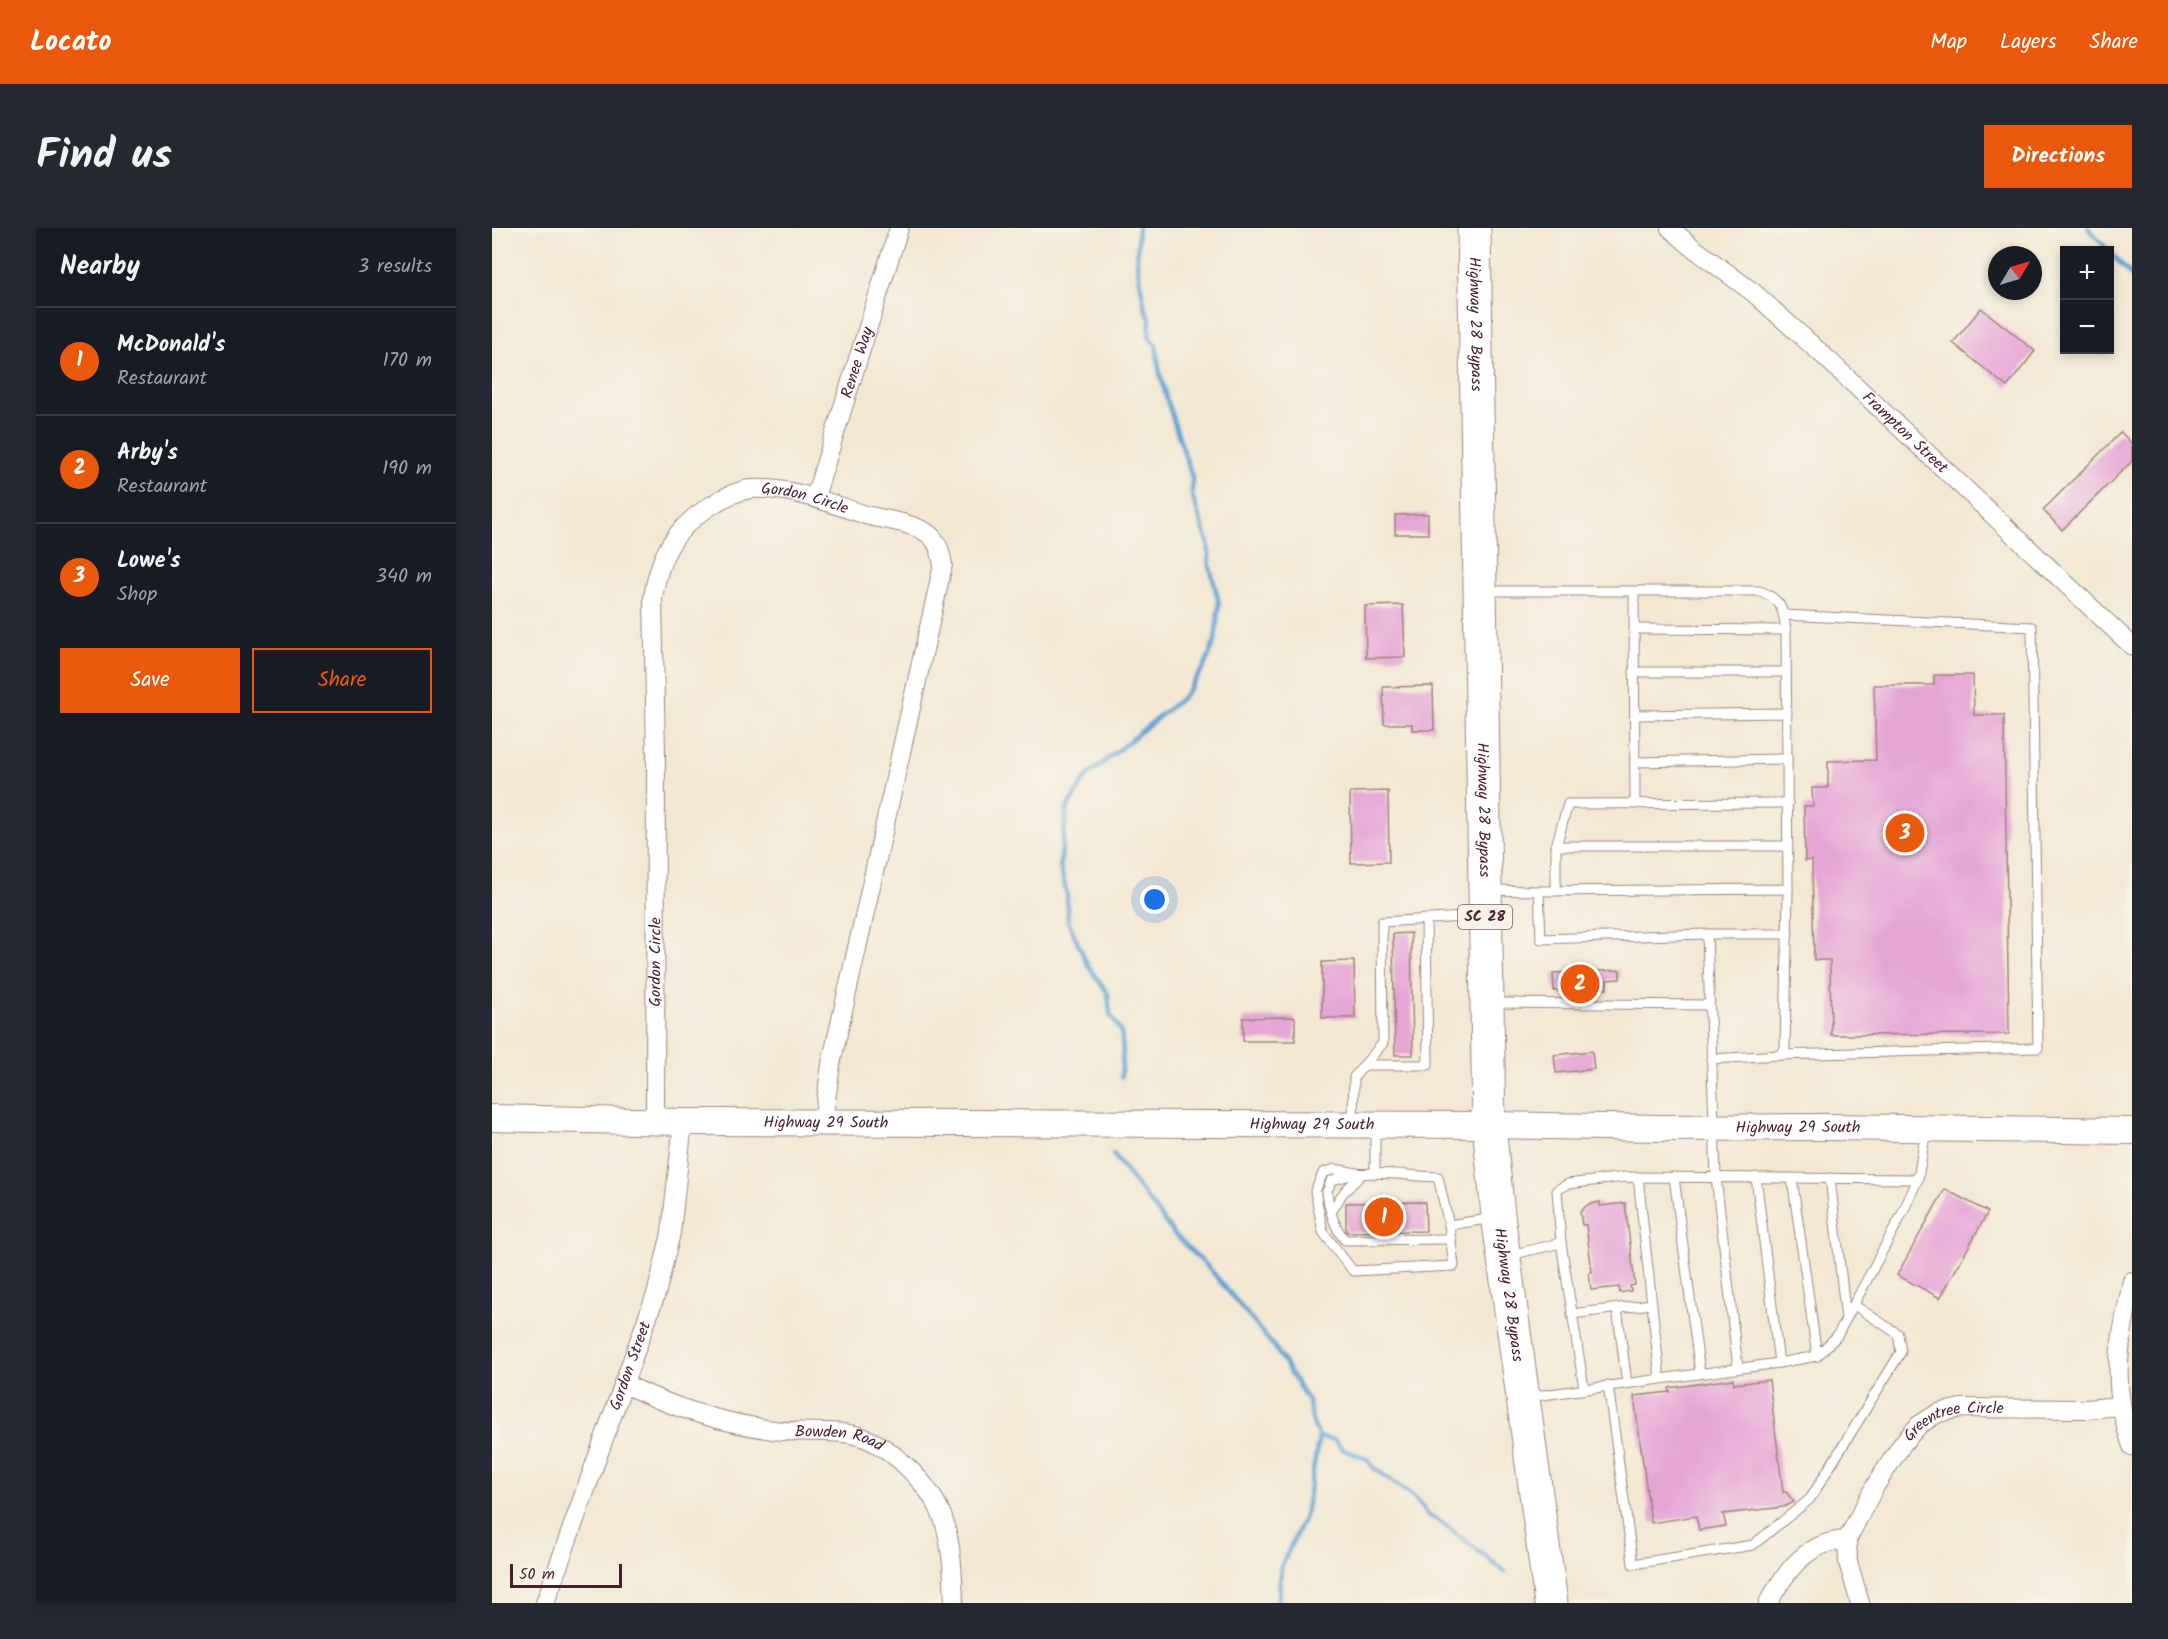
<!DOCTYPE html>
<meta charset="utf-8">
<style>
body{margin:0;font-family:Kalam,sans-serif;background:#242831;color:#f1f3f6}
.controls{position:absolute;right:18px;top:18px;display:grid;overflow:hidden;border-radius:0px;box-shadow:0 3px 9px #0003}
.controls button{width:54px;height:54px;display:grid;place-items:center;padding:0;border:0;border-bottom:2px solid #363941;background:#171b24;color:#f1f3f6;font:30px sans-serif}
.compass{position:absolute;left:1496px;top:18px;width:54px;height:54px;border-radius:50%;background:#171b24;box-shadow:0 3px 9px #0003;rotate:52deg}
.scale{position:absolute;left:18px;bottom:15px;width:112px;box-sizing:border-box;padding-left:6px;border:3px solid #4a1f2b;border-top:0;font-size:16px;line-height:21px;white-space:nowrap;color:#4a1f2b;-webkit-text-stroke:4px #f7f3e8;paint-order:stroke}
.you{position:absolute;left:663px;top:672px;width:21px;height:21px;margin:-15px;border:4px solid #fff;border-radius:50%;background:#1a73e8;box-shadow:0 0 0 9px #1a73e833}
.badge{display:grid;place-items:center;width:39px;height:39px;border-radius:50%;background:#ea580c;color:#fff;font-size:20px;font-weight:700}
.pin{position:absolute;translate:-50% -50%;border:3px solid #fff;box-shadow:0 2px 6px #0006}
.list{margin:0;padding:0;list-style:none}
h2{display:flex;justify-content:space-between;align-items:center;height:78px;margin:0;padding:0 24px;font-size:26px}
h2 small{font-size:20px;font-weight:400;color:#9ea1a6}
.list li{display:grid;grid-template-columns:39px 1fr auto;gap:18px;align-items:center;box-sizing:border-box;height:108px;padding:0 24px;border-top:2px solid #363941}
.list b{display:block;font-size:22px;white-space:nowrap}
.list p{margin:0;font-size:20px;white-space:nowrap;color:#9ea1a6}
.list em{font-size:20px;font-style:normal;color:#9ea1a6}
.actions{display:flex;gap:12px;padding:18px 24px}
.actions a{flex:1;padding:14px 0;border:2px solid #ea580c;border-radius:0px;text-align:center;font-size:21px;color:#ea580c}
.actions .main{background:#ea580c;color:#fff}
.map{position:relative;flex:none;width:1640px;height:1375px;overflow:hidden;border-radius:0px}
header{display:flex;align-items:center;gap:36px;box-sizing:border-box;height:84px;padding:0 30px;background:#ea580c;color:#fff}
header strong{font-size:28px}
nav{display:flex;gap:33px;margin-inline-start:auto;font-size:21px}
.intro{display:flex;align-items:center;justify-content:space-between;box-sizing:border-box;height:144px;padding:0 36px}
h1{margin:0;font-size:42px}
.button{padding:15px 27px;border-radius:0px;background:#ea580c;color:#fff;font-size:21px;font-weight:700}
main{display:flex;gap:36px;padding:0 36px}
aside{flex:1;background:#171b24;border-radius:0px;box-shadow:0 3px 9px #0003}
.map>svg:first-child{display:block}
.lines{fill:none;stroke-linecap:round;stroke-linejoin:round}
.stream{stroke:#5ca2d2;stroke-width:4.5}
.building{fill:#e5a5d5}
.lane-casing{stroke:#9e847f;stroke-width:11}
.street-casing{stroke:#9e847f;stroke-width:20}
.secondary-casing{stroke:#9e847f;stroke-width:28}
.highway-casing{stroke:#9e847f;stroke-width:35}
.lane{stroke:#fff;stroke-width:9}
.street{stroke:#fff;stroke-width:18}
.secondary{stroke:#fff;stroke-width:26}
.highway{stroke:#fff;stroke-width:33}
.labels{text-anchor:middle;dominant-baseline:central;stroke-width:6;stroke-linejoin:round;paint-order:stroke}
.shield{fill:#f7f3e8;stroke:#7e5f64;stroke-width:1.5}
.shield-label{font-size:15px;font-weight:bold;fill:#4a1f2b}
.street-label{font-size:16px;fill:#4a1f2b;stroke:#f7f3e8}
</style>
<header>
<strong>Locato</strong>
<nav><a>Map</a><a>Layers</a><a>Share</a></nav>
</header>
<div class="intro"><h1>Find us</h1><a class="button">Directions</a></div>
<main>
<aside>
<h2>Nearby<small>3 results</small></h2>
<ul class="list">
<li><span class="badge">1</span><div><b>McDonald's</b><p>Restaurant</p></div><em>170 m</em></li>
<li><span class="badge">2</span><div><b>Arby's</b><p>Restaurant</p></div><em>190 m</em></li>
<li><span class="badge">3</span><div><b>Lowe's</b><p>Shop</p></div><em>340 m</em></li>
</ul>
<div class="actions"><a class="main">Save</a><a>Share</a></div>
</aside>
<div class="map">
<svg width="1640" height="1375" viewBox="0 0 1640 1375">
<rect width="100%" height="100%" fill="#f7f3e8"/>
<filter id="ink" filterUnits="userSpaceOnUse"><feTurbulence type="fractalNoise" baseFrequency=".0167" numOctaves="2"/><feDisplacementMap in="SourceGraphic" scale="12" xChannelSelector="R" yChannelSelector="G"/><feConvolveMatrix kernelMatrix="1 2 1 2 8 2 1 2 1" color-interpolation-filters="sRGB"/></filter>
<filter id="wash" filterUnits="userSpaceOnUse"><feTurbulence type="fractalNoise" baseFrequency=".008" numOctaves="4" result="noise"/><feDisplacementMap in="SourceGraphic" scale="24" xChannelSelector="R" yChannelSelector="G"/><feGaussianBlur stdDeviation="1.35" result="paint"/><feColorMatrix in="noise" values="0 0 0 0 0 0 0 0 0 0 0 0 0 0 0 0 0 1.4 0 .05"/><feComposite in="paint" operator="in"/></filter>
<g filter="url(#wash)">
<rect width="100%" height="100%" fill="#f3e8d3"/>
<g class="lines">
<!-- stream -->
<g class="stream">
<polyline points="1596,0 1616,22"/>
<polyline points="1618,24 1640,48"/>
<polyline points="629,849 631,823 629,804 618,786 616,766 596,738 576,693 575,667 568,638 575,580 595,548 692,468 712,439 723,413 727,375 718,339 716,314 700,268 700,249 675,173 667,141 664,117 657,109 658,91 653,81 645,35 646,0"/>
<polyline points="621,926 682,1006 718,1041 783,1120 816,1173 821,1195 827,1209 813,1287 789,1339 786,1375"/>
<polyline points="827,1209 843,1212 850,1221 875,1231 883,1241 922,1269 936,1287 951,1295 1013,1344"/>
</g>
</g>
<g id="blocks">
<!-- building -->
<g class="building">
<polygon points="1489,80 1543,123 1515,159 1461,115"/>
<polygon points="1629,204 1640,216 1640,233 1570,302 1551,282"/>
<polygon points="936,286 936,306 903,306 903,287"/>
<polygon points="911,377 913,429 874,430 873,378"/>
<polygon points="1442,447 1481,447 1482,487 1512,487 1517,806 1339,807 1338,732 1322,732 1320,632 1313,633 1312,578 1321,578 1320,560 1336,560 1336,533 1384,532 1382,457 1442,457"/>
<polygon points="941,458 942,502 920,502 920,496 892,496 891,459"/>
<polygon points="896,563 897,634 859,635 858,564"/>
<polygon points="919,705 921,827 903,827 901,706"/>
<polygon points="862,733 863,790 830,790 830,734"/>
<polygon points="1128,742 1128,751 1115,752 1115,761 1062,763 1061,745"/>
<polygon points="803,789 803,813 751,813 751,790"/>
<polygon points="1100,823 1102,841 1064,845 1062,827"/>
<polygon points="1453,961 1496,984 1448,1070 1405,1047"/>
<polygon points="933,974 934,1003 854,1004 854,975"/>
<polygon points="1108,974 1108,978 1133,975 1143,1057 1138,1058 1139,1063 1128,1065 1127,1059 1099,1062 1097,1045 1100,1044 1094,997 1090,997 1088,984 1095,977"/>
<polygon points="1241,1151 1242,1156 1277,1152 1291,1264 1294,1264 1302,1274 1292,1279 1231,1286 1234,1298 1207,1302 1204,1288 1159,1295 1142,1168 1178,1164 1177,1160"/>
</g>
</g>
</g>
<g filter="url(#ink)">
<use href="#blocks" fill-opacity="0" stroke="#9e847f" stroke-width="1.5"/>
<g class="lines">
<defs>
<g id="lane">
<path d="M992,363H1268C1290,372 1291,381 1294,402L1296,661L1047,663L1049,711L1215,706L1224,949L1246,1140"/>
<polyline points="1142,364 1143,576"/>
<polyline points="1142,401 1294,402"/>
<polyline points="1142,444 1294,444"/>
<polyline points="1143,487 1295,485"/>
<polyline points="1143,534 1295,531"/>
<polyline points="1064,618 1296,618"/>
<polyline points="998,662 1047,663"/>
<polyline points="1064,663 1064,618 1076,576 1296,575"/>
<polyline points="1215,706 1296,706"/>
<polyline points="1001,775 1217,777"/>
<polyline points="1288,827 1546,820 1540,399 1292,387"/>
<polyline points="1219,831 1288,827 1293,821 1296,661"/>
<polyline points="872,837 936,837 934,691"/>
<polyline points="861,895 862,849 891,815 890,694 988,688"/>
<polyline points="883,898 883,946"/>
<polyline points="870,946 843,941 831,945 823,963 831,1004 861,1043 962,1038 957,997 1002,990"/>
<polyline points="1146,949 1168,1150"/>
<polyline points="1182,949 1208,1145"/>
<polyline points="1264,949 1287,1135"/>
<polyline points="1300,950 1325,1128"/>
<polyline points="1338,950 1354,1091"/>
<path d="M837,959L839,953C871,939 912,948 946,949L957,997"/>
<path d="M835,963C836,979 843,1001 853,1012L959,1011"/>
<polyline points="852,964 870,946"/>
<polyline points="840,983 849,968"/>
<polyline points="1069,1015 1092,1160"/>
<polyline points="1018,1027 1069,1015 1065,962 1076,956 1133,949 1426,951"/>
<polyline points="1125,1080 1135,1155"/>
<polyline points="1080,1086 1160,1076"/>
<polyline points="1116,1157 1141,1336 1261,1317 1318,1271 1409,1124 1406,1106 1362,1077"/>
<polyline points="1036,1169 1287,1135 1325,1128 1345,1108 1409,988 1426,951 1434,901"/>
</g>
<g id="street">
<path id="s1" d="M1178,0L1200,19L1262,65L1332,128L1640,418"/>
<path id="s2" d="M323,269L407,0"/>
<path id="s3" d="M163,893L164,527L161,370C167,328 182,300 220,277C231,270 244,263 258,261C298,258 336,275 374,287C392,292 425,295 439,308C447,316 449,326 451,337L339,836L331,894"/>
<path d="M1640,1053C1628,1116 1617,1154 1640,1218"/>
<path id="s4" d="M131,1155C178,1179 230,1195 282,1202C310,1206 346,1200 373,1210C403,1222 440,1259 451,1290C460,1317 461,1346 462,1375"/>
<path id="s5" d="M53,1375L165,1063L179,1005L191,894"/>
<path d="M1276,1375C1294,1343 1315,1313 1355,1312"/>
<path id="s6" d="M1368,1375L1356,1334L1355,1312L1383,1258L1411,1215L1427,1197L1446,1185L1469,1180L1594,1181L1628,1178"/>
</g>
<g id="secondary">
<path id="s7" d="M0,890L191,894L997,897L1169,900L1333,899L1640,903"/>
</g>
<g id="highway">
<path id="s8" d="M982,0L997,897L1006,987L1059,1375"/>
</g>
</defs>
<!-- lane casing -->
<use href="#lane" class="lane-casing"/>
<!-- street casing -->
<use href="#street" class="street-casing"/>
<!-- secondary casing -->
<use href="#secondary" class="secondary-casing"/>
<!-- highway casing -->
<use href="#highway" class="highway-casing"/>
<!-- lane -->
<use href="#lane" class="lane"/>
<!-- street -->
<use href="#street" class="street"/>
<!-- secondary -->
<use href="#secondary" class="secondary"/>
<!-- highway -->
<use href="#highway" class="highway"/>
</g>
</g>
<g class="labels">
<!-- shield labels -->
<rect class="shield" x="966" y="677" width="54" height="24" rx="4.5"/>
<g class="shield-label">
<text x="993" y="689">SC 28</text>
</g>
<!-- street labels -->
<g class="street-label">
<text stroke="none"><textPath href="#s8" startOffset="96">Highway 28 Bypass</textPath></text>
<text stroke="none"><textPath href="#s2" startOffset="141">Renee Way</textPath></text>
<text stroke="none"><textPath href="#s1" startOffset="312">Frampton Street</textPath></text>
<text stroke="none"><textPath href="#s3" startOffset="735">Gordon Circle</textPath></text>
<text stroke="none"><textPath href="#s8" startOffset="582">Highway 28 Bypass</textPath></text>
<text stroke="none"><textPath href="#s3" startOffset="159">Gordon Circle</textPath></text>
<text stroke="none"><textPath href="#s7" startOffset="334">Highway 29 South</textPath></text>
<text stroke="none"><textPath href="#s7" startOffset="820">Highway 29 South</textPath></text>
<text stroke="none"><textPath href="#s7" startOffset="1306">Highway 29 South</textPath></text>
<text stroke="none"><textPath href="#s8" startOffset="1068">Highway 28 Bypass</textPath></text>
<text stroke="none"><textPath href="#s5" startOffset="252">Gordon Street</textPath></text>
<text stroke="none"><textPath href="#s6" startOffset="236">Greentree Circle</textPath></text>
<text stroke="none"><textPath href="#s4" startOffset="225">Bowden Road</textPath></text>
</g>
</g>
</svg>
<div class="controls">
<button>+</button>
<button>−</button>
</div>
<svg class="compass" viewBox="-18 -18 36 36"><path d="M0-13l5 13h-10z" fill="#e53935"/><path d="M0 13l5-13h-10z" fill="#9ea1a6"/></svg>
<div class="scale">50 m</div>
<div class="you"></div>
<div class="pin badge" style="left:892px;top:989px">1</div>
<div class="pin badge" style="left:1088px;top:756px">2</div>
<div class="pin badge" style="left:1413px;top:605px">3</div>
</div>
</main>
